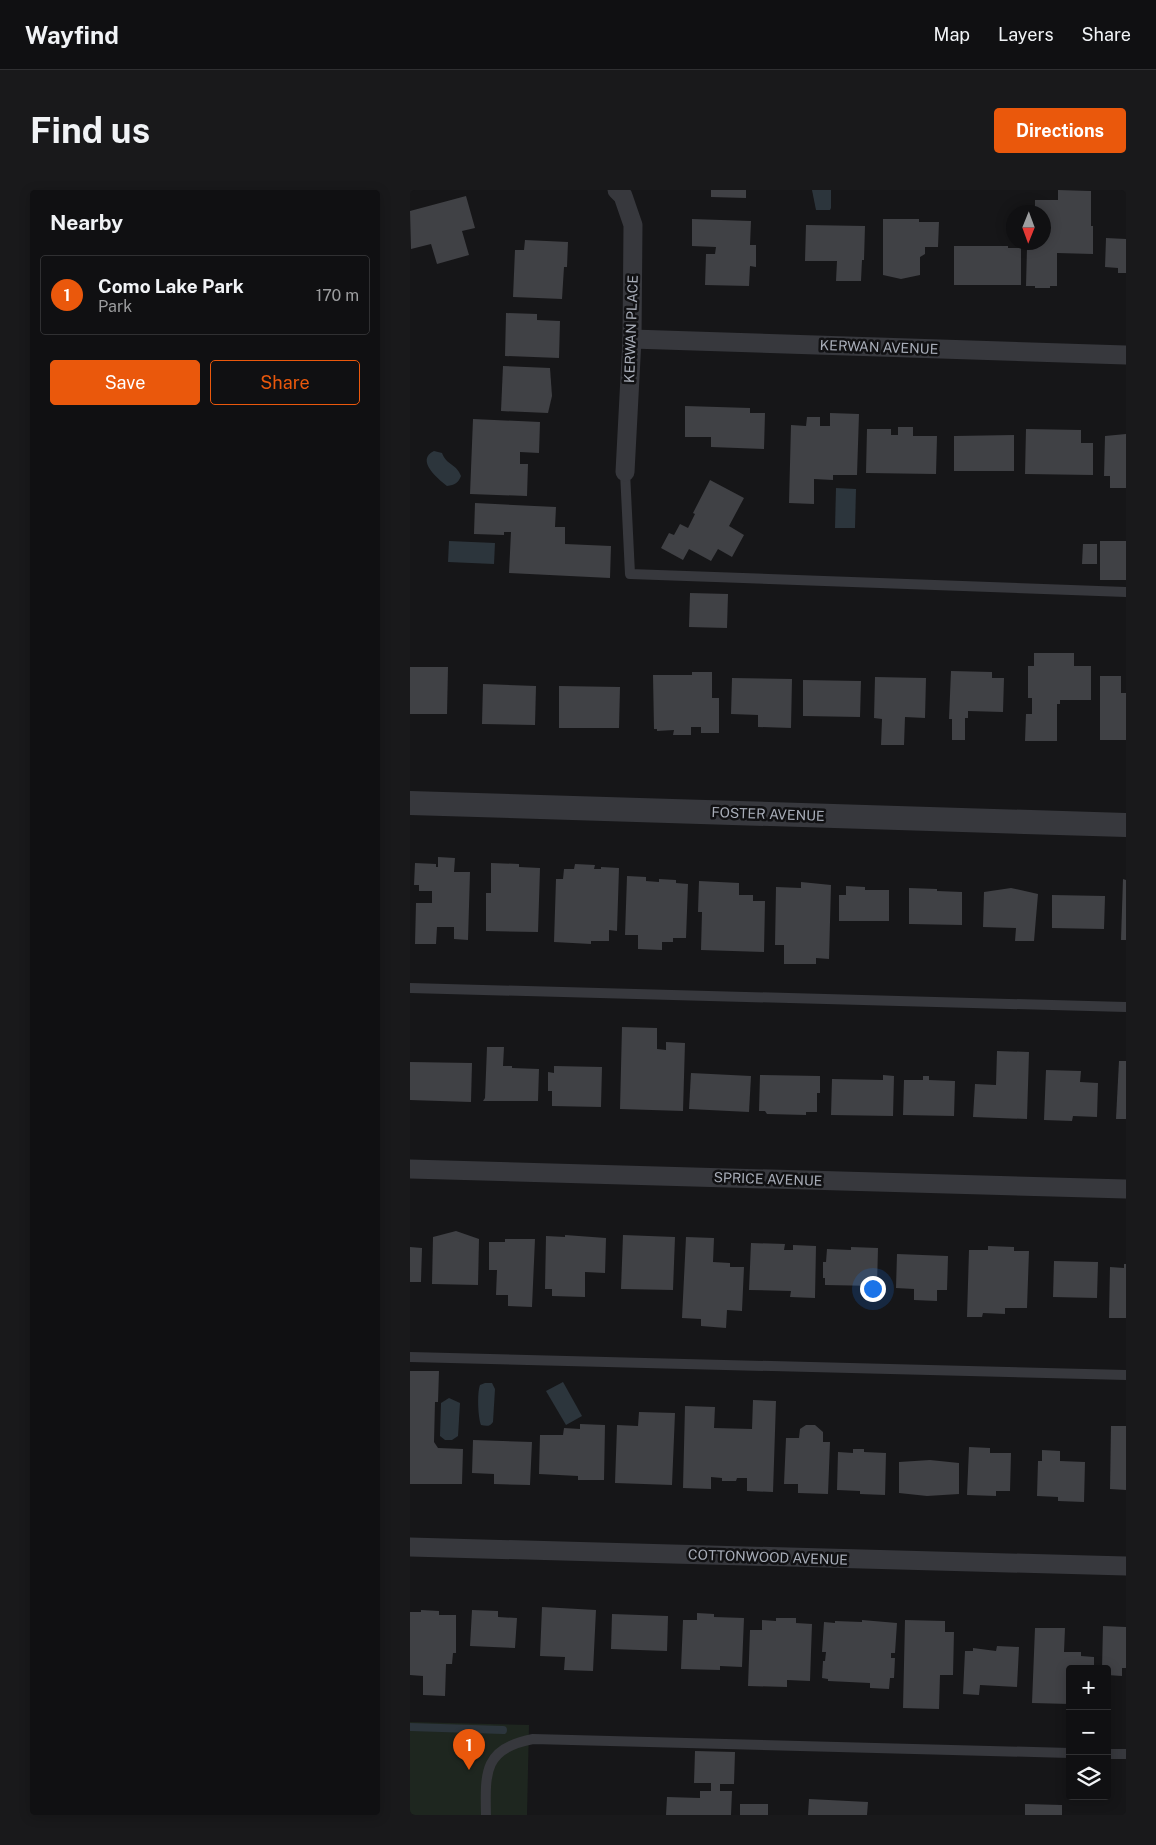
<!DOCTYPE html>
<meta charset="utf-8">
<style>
body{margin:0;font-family:"Public Sans",sans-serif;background:#19191b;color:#f1f3f6}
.controls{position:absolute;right:15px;bottom:15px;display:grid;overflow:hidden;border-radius:5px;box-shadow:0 2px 12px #0003}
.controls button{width:45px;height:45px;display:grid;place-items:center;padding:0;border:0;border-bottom:1px solid #303032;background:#101012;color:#f1f3f6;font:25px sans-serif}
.compass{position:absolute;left:596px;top:15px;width:45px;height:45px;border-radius:50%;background:#101012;box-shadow:0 2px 12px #0003;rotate:181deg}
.you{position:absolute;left:462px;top:1098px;width:18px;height:18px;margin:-12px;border:4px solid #fff;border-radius:50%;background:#1a73e8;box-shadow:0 0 0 8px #1a73e833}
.badge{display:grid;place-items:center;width:32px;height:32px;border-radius:50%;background:#ea580c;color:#fff;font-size:16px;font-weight:700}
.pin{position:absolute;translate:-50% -41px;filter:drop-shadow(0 1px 2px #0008)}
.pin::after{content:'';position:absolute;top:26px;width:18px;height:15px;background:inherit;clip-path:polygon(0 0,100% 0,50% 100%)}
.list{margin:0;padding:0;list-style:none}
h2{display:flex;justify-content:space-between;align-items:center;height:65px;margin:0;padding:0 20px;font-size:21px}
h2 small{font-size:16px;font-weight:400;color:#9c9d9f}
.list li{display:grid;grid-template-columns:32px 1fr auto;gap:15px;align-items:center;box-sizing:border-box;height:80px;margin:0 10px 10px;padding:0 10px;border:1px solid #303032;border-radius:5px}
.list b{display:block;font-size:19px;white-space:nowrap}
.list p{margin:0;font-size:16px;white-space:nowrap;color:#9c9d9f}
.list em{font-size:16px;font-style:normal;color:#9c9d9f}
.actions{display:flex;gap:10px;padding:15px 20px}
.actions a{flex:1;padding:11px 0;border:1px solid #ea580c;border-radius:5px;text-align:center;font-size:18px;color:#ea580c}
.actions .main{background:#ea580c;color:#fff}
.icon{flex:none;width:28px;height:28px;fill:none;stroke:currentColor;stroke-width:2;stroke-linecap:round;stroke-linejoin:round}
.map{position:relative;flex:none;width:716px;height:1625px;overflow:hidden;border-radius:5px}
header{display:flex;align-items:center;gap:30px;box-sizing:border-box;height:70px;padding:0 25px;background:#101012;border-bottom:1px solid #303032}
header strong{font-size:24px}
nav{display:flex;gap:28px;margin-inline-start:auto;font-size:18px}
.intro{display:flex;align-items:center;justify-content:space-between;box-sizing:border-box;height:120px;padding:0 30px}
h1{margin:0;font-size:35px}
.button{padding:12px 22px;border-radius:5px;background:#ea580c;color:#fff;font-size:18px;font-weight:700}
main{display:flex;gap:30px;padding:0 30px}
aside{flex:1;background:#101012;border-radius:5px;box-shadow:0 2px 12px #0003}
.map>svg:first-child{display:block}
.green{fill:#1e261f}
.water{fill:#2c353c}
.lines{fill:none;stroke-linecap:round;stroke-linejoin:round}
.stream{stroke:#2c353c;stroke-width:8}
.building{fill:#404145}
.service{stroke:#37383d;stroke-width:10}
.minor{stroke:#37383d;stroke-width:19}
.tertiary{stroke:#37383d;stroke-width:24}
.labels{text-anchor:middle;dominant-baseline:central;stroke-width:5;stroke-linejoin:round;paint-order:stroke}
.street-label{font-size:14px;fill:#a8adb8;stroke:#111113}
</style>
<header>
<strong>Wayfind</strong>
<nav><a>Map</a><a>Layers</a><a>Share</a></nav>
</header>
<div class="intro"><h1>Find us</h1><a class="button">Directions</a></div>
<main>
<aside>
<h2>Nearby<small></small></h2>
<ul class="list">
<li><span class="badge">1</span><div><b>Como Lake Park</b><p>Park</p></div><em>170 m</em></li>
</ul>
<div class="actions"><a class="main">Save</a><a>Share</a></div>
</aside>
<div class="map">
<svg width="716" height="1625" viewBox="0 0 716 1625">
<rect width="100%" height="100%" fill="#161618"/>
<!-- green -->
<polygon class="green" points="0,1532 119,1535 117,1625 0,1625"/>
<!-- water -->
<g class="water">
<polygon points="402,0 421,0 421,18 420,20 406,20"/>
<path d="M24,261L32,263C37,276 46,273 51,286C48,293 45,295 37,296C28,289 5,270 24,261Z"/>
<polygon points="426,298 446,299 445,338 425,338"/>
<polygon points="39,351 85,353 84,374 38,372"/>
<polygon points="153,1192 172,1226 156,1235 136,1201"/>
<path d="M75,1193H82L85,1199L83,1232C80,1237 76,1236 71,1235C68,1227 67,1203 70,1195Z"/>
<polygon points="39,1208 50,1213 48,1246 42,1250 35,1250 30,1246 31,1213"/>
</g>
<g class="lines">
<!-- stream -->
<polyline class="stream" points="0,1537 93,1540"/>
</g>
<!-- building -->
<g class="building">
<polygon points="301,0 336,0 336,8 301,7"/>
<polygon points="648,0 681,1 681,36 683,36 683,64 647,63 647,96 640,96 640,98 625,98 625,96 616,96 617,58 622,58 622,52 634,52 634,22 625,22 625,10 648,10"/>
<polygon points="56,6 65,38 52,41 59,65 27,74 21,54 1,59 0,21"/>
<polygon points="282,29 341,31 340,55 346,55 346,77 340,76 339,96 295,95 296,64 305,64 306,57 282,56"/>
<polygon points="473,29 509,29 509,32 529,32 528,57 515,57 515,64 510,67 510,85 491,89 473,85"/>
<polygon points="396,35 455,36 454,70 452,70 451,91 426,91 427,71 395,71"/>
<polygon points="696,48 716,49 716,83 708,83 708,78 695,77"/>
<polygon points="115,50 158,52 157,77 154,77 152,109 103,107 105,60 114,60"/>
<polygon points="544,56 598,56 598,58 611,58 611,95 544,95"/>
<polygon points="96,123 127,124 127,130 150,131 149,168 95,166"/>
<polygon points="93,176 140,178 142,206 138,223 91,221"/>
<polygon points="275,216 340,218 340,223 355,223 354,259 301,257 301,247 275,247"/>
<polygon points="420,223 449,224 447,285 423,285 423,290 404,289 404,314 379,313 381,235 396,236 397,227 410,227 410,236 420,236"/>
<polygon points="63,229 130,232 129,263 110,262 110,274 118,274 117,306 60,304"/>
<polygon points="488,237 503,237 503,246 527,246 526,284 456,283 457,239 481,239 481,245 488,245"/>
<polygon points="616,239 671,240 671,253 683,253 683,285 615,284"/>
<polygon points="716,244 716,298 700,298 700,286 694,286 695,246"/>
<polygon points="604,245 604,281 544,281 544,246"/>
<polygon points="300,290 334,308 319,336 334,345 322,367 308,359 301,371 279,359 273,370 251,358 259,343 264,345 270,334 278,338 285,324 283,323"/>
<polygon points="65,313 146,317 145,337 155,337 155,354 201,356 200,388 99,383 101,342 94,342 94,345 64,344"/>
<rect x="690" y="351" width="26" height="39"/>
<polygon points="673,354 687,354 687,374 672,374"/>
<polygon points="280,403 318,404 317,438 279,437"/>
<polygon points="624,463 664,463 664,476 681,476 681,510 650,510 650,514 647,514 647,551 615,551 616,524 622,524 622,508 618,508 618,476 624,476"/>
<polygon points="0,477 38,477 37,524 0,524"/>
<polygon points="541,481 582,482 582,488 594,488 593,522 558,521 558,528 555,528 555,550 542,550 542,529 539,529"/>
<polygon points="282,482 302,482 302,508 309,508 309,543 291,543 291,537 281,537 281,545 263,545 264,540 247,541 247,539 244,539 243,485 282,485"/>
<polygon points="690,486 711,486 711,503 716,503 716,550 690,550"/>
<polygon points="465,487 516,488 515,528 495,527 494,555 471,555 472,529 464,528"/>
<polygon points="322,488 382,489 381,538 348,537 348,525 321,524"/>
<polygon points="393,490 451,491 450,527 393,526"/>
<polygon points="73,494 126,496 125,535 72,534"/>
<polygon points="149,496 210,497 209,538 149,538"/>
<polygon points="28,667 45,668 44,682 60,682 58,750 44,749 44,737 27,737 26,754 5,754 6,713 22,713 22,701 9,701 9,695 4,695 5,673 26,674 26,677 28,677"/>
<polygon points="81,673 109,674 109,677 130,678 128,742 76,741 76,703 81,703"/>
<polygon points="165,674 185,675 184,679 191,679 191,677 209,678 207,741 199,740 199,751 181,751 181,754 144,752 146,689 153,689 154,679 164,679"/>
<polygon points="217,686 236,687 236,691 249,692 249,689 266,690 266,693 278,694 276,748 263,748 263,752 252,752 252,760 228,759 228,745 215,745"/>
<polygon points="713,689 716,690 716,750 711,750"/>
<polygon points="289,691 329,693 329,705 343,705 343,711 355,711 354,762 291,760 292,722 288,722"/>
<polygon points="391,692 421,695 419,769 406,768 406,774 374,774 374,755 365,755 366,697 391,698"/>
<polygon points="436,696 455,697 455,700 479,700 479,731 429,731 429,705 436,705"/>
<polygon points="499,698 527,699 527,701 552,702 552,735 499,734"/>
<polygon points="601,698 628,704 624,751 605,751 606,738 573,737 574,702"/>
<polygon points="642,705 695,706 694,739 642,738"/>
<polygon points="212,837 247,838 247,859 256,860 256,852 275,853 273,921 210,919"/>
<polygon points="77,857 94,857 93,876 102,876 102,878 129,879 128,911 73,911 75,908"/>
<polygon points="587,861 619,862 617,929 563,927 565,894 586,895"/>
<polygon points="709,871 716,871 716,929 706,929"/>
<polygon points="0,872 62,873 61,912 0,910"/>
<polygon points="144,876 192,877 191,917 142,916 142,901 138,901 138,882 144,883"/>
<polygon points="636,880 671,881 670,892 688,893 687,927 663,926 662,931 634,930"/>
<polygon points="281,883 341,886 339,922 279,919"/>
<polygon points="350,885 410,886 410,903 407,903 407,922 396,922 396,925 357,924 355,921 349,921"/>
<polygon points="473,885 484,886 483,926 421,925 422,889 473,890"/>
<polygon points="513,886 519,886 519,890 545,891 544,926 493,925 494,890 513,890"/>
<polygon points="46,1041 69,1049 68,1095 22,1094 23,1047"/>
<polygon points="155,1045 196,1048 195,1083 175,1082 175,1107 142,1106 142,1099 135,1099 136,1046 155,1047"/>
<polygon points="213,1045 265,1047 263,1100 211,1099"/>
<polygon points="276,1047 304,1048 303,1072 320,1073 320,1077 334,1077 332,1121 317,1120 316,1138 291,1136 291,1129 272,1128"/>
<polygon points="95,1049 125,1049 122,1117 98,1116 98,1105 86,1105 87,1080 79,1080 79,1052 95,1052"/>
<polygon points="341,1053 375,1054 374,1060 383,1060 383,1055 406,1056 405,1108 380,1107 381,1101 339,1100"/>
<polygon points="578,1056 604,1057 604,1061 619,1061 617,1118 595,1118 595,1124 573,1123 572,1127 557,1127 559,1060 578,1060"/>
<polygon points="0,1057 12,1058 11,1092 0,1092"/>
<polygon points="441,1057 468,1058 467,1096 415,1095 415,1088 413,1088 413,1072 416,1072 417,1059 441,1060"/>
<polygon points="487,1064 538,1066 537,1100 527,1100 527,1111 504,1110 504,1099 486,1098"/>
<polygon points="644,1071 688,1072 687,1108 643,1107"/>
<polygon points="714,1074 716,1074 716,1128 699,1128 700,1077 714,1078"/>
<polygon points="0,1181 29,1181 28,1212 25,1212 24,1252 28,1258 53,1259 52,1294 0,1294"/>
<polygon points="343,1210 366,1211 363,1302 337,1301 337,1288 327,1288 326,1291 312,1291 312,1288 301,1287 301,1299 273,1298 275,1216 305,1217 304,1238 342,1239"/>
<polygon points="229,1222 265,1223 262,1295 205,1293 207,1235 228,1236"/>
<polygon points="170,1234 195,1235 194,1290 168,1290 168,1286 129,1284 130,1245 153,1245 154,1238 170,1239"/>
<polygon points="396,1235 405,1235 413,1242 413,1252 420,1252 418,1304 388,1303 388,1294 374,1294 376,1248 389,1248 390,1239"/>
<polygon points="701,1236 716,1236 716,1300 700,1299"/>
<polygon points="63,1250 122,1252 120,1295 84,1294 84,1284 62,1283"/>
<polygon points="559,1257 580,1258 580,1263 601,1263 600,1301 586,1301 586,1306 557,1305"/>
<polygon points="443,1259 454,1259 454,1262 476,1263 475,1305 450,1304 450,1301 427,1300 428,1262 443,1263"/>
<polygon points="632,1260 650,1261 650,1271 675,1272 674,1312 648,1311 648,1307 627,1306 628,1271 632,1271"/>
<polygon points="520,1270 549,1273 549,1304 517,1306 489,1303 489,1272"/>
<polygon points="132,1417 186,1420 183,1481 154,1480 155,1467 130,1466"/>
<polygon points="11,1420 29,1421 29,1425 46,1425 46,1463 43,1463 42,1474 36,1474 35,1506 13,1505 13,1486 0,1485 0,1422 11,1422"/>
<polygon points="62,1420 88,1421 88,1427 107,1428 105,1458 60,1456"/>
<polygon points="287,1423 304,1424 304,1427 334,1428 332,1477 310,1476 310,1480 271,1479 273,1430 287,1430"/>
<polygon points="202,1424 258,1426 257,1461 201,1459"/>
<polygon points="366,1428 386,1428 386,1433 402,1434 400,1491 377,1490 377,1497 338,1496 340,1440 352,1440 352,1430 366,1431"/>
<polygon points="452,1430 487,1433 485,1463 481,1463 481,1468 485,1468 484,1488 480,1488 479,1499 460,1498 460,1493 418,1491 418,1489 412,1488 413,1471 415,1471 416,1462 412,1462 414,1432 425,1433 425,1431 452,1432"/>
<polygon points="495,1430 535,1431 535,1442 544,1442 543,1485 530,1485 529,1519 493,1518"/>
<polygon points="693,1436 716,1437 716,1478 712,1478 712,1486 697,1485 697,1479 692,1479"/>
<polygon points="625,1438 655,1438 654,1462 671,1462 671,1466 684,1467 684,1479 660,1479 660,1514 622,1513"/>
<polygon points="587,1456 609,1457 607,1497 570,1495 569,1505 553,1504 555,1461 563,1461 563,1458 586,1461"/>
<polygon points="285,1561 325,1562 324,1594 310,1594 310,1601 322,1601 321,1625 256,1625 257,1607 290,1608 290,1601 301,1601 301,1593 284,1593"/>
<polygon points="399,1609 458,1612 457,1625 398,1625"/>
<rect x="330" y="1614" width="28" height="11"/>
<polygon points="615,1614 652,1615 652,1625 615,1625"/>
</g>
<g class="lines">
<!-- service -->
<g class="service">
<polyline points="215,282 220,384 716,402"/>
<polyline points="0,798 716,817"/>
<polyline points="0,1167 716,1185"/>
<polyline points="697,1564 716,1564"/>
<path d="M76,1625C75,1582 74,1558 123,1549L660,1563"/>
</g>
<!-- minor -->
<g class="minor">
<polyline points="207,0 213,6 223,35 222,149 215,282"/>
<polyline points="222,149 716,165"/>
<polyline points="0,979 716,999"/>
<polyline points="0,1357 716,1376"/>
</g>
<!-- tertiary -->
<polyline class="tertiary" points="0,613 716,635"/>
</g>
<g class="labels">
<!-- street labels -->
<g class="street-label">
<text transform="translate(221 139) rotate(-88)">KERWAN PLACE</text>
<text transform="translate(469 157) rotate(2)">KERWAN AVENUE</text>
<text transform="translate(358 624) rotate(2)">FOSTER AVENUE</text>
<text transform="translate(358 989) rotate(2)">SPRICE AVENUE</text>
<text transform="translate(358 1367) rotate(2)">COTTONWOOD AVENUE</text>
</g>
</g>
</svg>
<div class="controls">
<button>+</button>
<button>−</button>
<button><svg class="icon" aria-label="layers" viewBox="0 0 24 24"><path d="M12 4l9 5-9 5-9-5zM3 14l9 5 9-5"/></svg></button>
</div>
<svg class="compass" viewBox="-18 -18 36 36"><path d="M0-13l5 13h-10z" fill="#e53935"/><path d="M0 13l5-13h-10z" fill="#9c9d9f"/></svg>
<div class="you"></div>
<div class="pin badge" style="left:59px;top:1580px">1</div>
</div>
</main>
